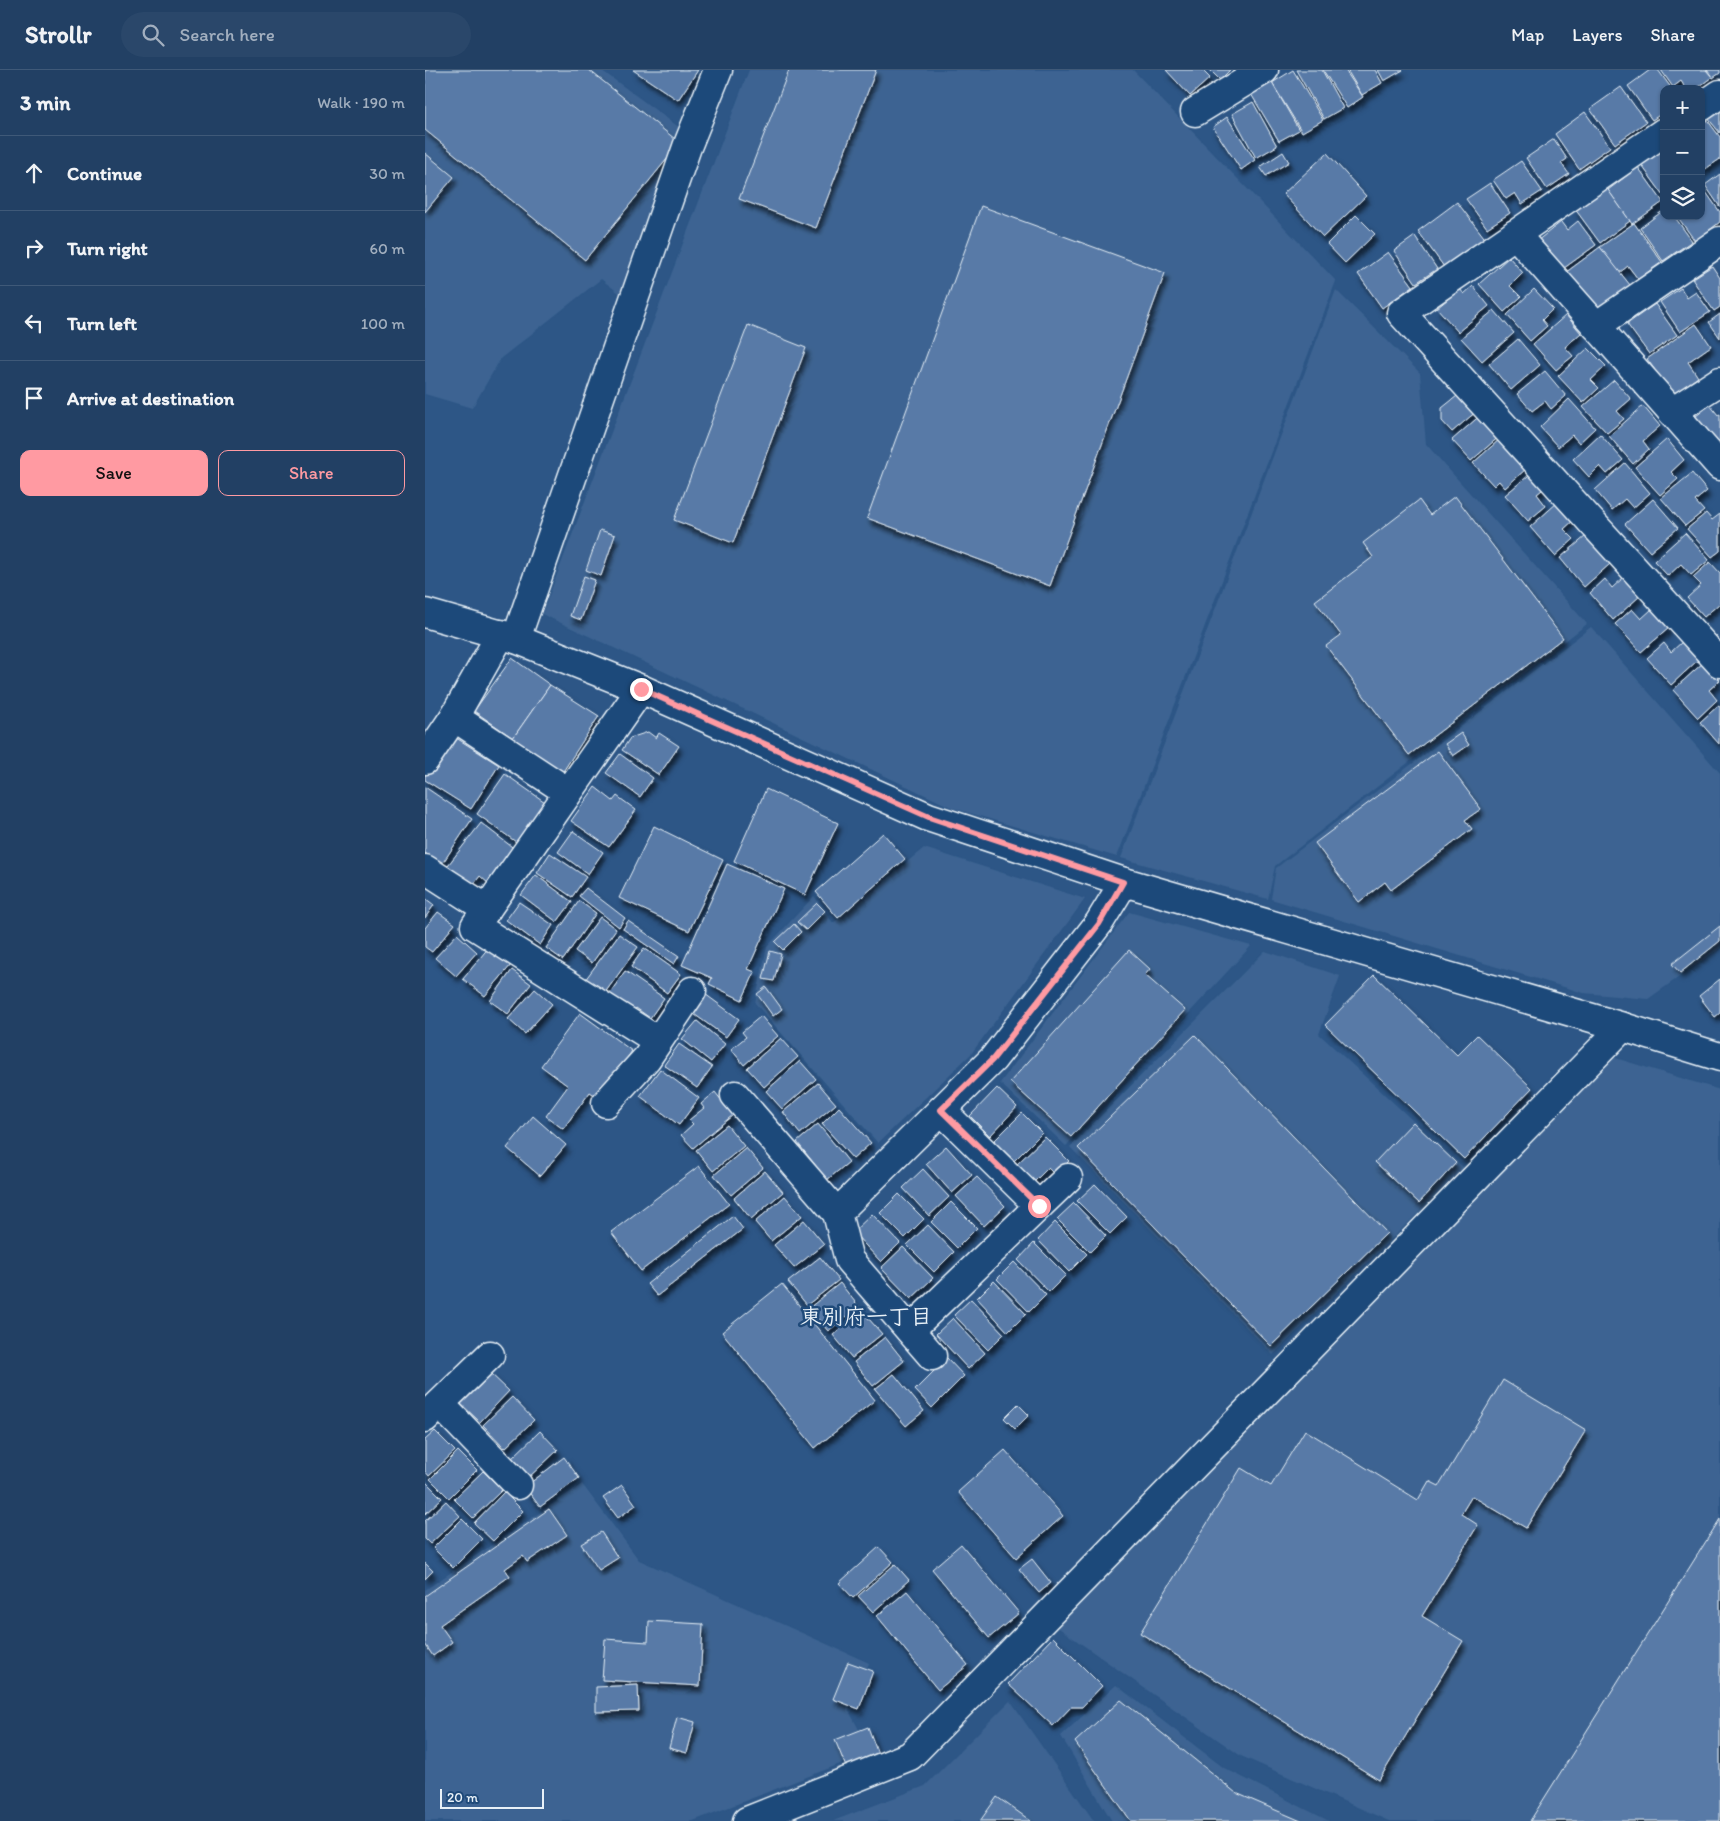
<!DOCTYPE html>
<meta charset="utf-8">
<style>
body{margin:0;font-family:Itim,"Klee One",sans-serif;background:#2a476a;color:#f1f3f6}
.controls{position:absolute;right:15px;top:15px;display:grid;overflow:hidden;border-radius:10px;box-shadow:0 1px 4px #0004}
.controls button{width:45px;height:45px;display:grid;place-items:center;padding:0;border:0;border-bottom:1px solid #3f5978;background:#224064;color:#f1f3f6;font:25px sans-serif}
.scale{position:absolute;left:15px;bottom:12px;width:104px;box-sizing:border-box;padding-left:5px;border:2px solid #e8f1f8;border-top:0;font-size:14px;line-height:18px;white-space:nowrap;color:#e8f1f8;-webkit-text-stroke:4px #1f4a7a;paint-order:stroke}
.stop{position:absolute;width:15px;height:15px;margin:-11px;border:4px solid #ff9aa2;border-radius:50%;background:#fff}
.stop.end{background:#ff9aa2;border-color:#fff;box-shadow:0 1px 5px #0008}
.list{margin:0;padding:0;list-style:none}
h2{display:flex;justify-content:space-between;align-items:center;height:65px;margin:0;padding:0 20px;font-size:21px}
h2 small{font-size:16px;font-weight:400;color:#a2afbf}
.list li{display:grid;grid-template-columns:32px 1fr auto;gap:15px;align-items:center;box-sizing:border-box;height:75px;padding:0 20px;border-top:1px solid #3f5978}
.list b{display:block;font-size:19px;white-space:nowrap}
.list em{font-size:16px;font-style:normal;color:#a2afbf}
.actions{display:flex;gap:10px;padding:15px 20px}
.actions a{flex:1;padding:11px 0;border:1px solid #ff9aa2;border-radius:10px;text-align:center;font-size:18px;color:#ff9aa2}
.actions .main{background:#ff9aa2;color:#111}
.icon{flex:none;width:28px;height:28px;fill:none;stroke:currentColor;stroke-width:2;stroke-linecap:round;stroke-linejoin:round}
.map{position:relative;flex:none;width:1295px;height:1751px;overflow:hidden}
header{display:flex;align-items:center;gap:30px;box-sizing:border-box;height:70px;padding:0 25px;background:#224064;border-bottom:1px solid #3f5978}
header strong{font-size:24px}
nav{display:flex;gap:28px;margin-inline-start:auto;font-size:18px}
.search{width:350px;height:45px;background:#2a476a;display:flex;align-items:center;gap:12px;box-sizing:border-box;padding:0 18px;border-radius:28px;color:#a2afbf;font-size:19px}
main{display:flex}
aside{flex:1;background:#224064}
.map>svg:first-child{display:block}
.built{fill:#3d6492}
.building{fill:#587aa7;stroke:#e8f1f8;filter:url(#shadow)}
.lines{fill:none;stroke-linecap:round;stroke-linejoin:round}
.minor-casing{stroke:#e8f1f8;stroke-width:31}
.minor{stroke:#1f4a7a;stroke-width:28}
.route{stroke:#ff9aa2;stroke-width:6}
.labels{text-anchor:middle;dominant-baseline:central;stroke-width:5;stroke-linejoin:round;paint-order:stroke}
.neighbourhood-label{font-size:22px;font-weight:bold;fill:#e8f1f8;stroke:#1f4a7a}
</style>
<header>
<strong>Strollr</strong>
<div class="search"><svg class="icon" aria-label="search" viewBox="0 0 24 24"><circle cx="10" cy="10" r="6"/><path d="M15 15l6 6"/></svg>Search here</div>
<nav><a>Map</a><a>Layers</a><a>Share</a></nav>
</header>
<main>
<aside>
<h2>3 min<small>Walk · 190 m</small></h2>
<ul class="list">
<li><svg class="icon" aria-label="ahead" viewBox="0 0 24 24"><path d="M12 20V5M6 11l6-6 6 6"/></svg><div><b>Continue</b></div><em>30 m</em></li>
<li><svg class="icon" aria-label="right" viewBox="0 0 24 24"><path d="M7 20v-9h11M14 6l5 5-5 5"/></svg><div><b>Turn right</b></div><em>60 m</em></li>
<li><svg class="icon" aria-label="left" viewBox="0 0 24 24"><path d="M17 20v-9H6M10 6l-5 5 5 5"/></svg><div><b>Turn left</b></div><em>100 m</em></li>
<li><svg class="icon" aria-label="arrive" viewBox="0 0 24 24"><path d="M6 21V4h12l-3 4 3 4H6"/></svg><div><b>Arrive at destination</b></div></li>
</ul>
<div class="actions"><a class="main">Save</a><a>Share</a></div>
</aside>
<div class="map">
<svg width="1295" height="1751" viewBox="0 0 1295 1751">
<defs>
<filter id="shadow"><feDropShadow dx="3" dy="5.5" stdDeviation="2.5" flood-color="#0009"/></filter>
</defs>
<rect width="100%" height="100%" fill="#2d5686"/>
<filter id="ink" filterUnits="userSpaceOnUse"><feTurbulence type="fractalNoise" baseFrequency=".02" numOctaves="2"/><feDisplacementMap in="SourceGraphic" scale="10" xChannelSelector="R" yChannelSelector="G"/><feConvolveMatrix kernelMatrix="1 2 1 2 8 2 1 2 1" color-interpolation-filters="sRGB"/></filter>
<g filter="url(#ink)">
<!-- built -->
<g class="built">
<polygon points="0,0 176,0 259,61 198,226 176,209 76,288 47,338 0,324"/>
<polygon points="324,0 708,0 911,211 692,787 528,738 117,544"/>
<polygon points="911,220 995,303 1001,374 1162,554 850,796 843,829 696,788"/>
<polygon points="1166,557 1295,703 1295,878 1223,929 1159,923 846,829 851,798"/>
<polygon points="499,778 660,829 546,984 453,1073 330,933 342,877 389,826 408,853"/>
<polygon points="704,842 826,876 641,1076 575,1013"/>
<polygon points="840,881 915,906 894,964 1039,1098 848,1285 645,1077"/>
<polygon points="1187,987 1295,1020 1295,1751 964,1751 816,1686 631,1556"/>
<polygon points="157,1414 214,1490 444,1593 424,1641 446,1682 268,1751 0,1751 0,1520"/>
<polygon points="691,1615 799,1698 904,1751 687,1751 636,1666"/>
<polygon points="585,1631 669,1751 408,1751 500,1716"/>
</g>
<!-- building -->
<g class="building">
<polygon points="0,0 164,0 255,73 160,190 0,60"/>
<polygon points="208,0 273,0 253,30"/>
<polygon points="364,0 451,0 391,158 314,129"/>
<polygon points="741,0 777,0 785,8 765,26"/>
<polygon points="785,0 805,0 795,10"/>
<polygon points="868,0 898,50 877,62 847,13"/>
<polygon points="871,0 897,0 918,38 899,49"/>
<polygon points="898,0 920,0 938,27 922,38"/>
<polygon points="922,0 950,0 957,13 937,25"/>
<polygon points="953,0 978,0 959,11"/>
<polygon points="1225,0 1233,0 1247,19 1239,19 1239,42 1227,50 1203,16"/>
<polygon points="1236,0 1281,0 1287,7 1271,19 1261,19 1256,11 1248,17"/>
<polygon points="1282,0 1295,0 1295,3 1288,8"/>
<polygon points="847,13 874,60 854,71 826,24"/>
<polygon points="1196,17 1221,52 1190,74 1165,39"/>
<polygon points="828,32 852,76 831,88 807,44"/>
<polygon points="1295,37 1295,63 1282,47"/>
<polygon points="1160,42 1185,77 1154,99 1130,64"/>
<polygon points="802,47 830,90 816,100 788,57"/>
<polygon points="1280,47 1295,67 1295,89 1276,102 1276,50"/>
<polygon points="1129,69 1142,89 1136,93 1144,104 1122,119 1101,88"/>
<polygon points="1239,76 1239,126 1215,93"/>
<polygon points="858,82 864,92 841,106 835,97"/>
<polygon points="0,83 29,107 0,142"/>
<polygon points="902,83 941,126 898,167 858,124"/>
<polygon points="1096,91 1117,121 1097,134 1090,123 1081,129 1068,110"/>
<polygon points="1213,97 1238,132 1207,154 1183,120"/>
<polygon points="1295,104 1295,137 1280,115"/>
<polygon points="1065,113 1085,143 1062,158 1041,129"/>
<polygon points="1276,115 1295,142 1295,152 1270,171 1252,146 1276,146"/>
<polygon points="1181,117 1205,151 1175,173 1150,139"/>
<polygon points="1032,132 1062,171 1022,201 993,161"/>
<polygon points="556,136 740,203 625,516 442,448"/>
<polygon points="1239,140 1239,146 1249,146 1267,171 1238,191 1215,158"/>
<polygon points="931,145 950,164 920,193 902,174"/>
<polygon points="1153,151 1171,175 1135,201 1112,171 1136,152 1142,160"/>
<polygon points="1209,153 1237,192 1213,209 1203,196 1194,203 1175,177"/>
<polygon points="990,166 1012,199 991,213 969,181"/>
<polygon points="1175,177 1205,215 1173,242 1140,203"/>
<polygon points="963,182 988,216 957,238 933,204"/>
<polygon points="1084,187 1098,203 1085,216 1096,227 1079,242 1054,214"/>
<polygon points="1287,196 1295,208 1295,237 1289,241 1267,209"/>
<polygon points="1048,216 1064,236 1033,262 1012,238 1035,219 1039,224"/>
<polygon points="1256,218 1262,228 1271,222 1285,242 1255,262 1235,232"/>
<polygon points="1109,219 1128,239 1117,250 1122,256 1105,271 1082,245"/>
<polygon points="1230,234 1252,265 1224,284 1202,254"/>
<polygon points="1069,240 1089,263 1057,291 1036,268"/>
<polygon points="1295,244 1295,268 1284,252"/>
<polygon points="1141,245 1156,263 1140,277 1148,286 1131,300 1108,274"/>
<polygon points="1271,254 1286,276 1263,292 1273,307 1248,325 1222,289"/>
<polygon points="323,255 381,278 308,473 249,450"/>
<polygon points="1093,269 1115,295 1086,320 1064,294"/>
<polygon points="1163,278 1181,296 1166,310 1174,318 1158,333 1133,306"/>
<polygon points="1120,301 1141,326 1126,339 1120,331 1107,341 1092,324"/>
<polygon points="1189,310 1206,329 1192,341 1199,349 1182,363 1158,337"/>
<polygon points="1037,322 1052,341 1027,362 1017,351 1017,338"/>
<polygon points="1144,329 1170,358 1154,373 1147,365 1133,377 1115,357"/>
<polygon points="1285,335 1293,345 1295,344 1295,384 1266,350"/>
<polygon points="1218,336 1235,356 1218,371 1224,379 1208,394 1184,366"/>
<polygon points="1058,343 1076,365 1046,391 1027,370"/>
<polygon points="1175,364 1198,390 1182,404 1175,396 1164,407 1148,389"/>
<polygon points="1075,369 1102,398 1080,418 1074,411 1069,416 1048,393"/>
<polygon points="1242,369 1259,390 1246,402 1253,409 1235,425 1210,397"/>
<polygon points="1200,393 1225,423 1208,438 1200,429 1187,440 1170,420"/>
<polygon points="1109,401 1122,416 1112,424 1121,436 1103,451 1080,425"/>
<polygon points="1267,403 1282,421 1270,431 1279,441 1260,456 1236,428"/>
<polygon points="1030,426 1138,568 984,685 901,576 916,565 890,531 948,487 938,473 994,430 1005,445"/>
<polygon points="1228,429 1253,458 1225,482 1200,454"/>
<polygon points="1133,432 1149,450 1139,459 1149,469 1130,486 1105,457"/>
<polygon points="1281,443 1287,450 1295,444 1295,481 1287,487 1262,459"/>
<polygon points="175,460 190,465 176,506 161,500"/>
<polygon points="1260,463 1284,490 1266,505 1256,494 1243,506 1229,491"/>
<polygon points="1161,466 1185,494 1159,517 1135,488"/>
<polygon points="1285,492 1295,503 1295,533 1279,547 1262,528 1276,515 1268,507"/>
<polygon points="159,506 170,510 156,550 145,546"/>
<polygon points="1199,507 1215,526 1188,550 1165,523 1180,509 1187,518"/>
<polygon points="1207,539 1216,549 1227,539 1244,558 1216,582 1190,554"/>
<polygon points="1257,572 1273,590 1246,615 1222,588 1239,573 1246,582"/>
<polygon points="87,588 125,615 88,668 49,641"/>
<polygon points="1279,592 1295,610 1284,620 1292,630 1273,648 1248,620"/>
<polygon points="125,615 174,646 137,703 88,668"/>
<polygon points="1294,635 1295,637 1294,674 1275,652"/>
<polygon points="223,662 231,668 234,663 254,676 234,705 197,680 205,668"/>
<polygon points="1036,663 1044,675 1028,686 1020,674"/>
<polygon points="25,664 74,695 46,739 0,710 0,705"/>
<polygon points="1013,681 1056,739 1040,750 1047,759 966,820 960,812 934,832 890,773"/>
<polygon points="195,684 228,708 215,727 181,703"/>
<polygon points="80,704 120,732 91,772 52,744"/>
<polygon points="0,717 47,749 17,794 0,783"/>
<polygon points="170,717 188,731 192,726 211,740 184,777 146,751"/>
<polygon points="341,719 413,753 380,825 309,791"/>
<polygon points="56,753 91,780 64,814 55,806 45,819 20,799"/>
<polygon points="229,756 298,790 264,861 194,828"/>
<polygon points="148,761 178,782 163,804 133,782"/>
<polygon points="458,763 480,789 413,848 391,822"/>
<polygon points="125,783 161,807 147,827 112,803"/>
<polygon points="302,794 359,819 323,899 330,902 317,930 284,914 287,908 257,895"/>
<polygon points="111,805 147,832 132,852 96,825"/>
<polygon points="161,818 200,848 194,857 154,826"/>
<polygon points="0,828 9,835 0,848"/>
<polygon points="154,831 171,843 138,890 121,878"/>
<polygon points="94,832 128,855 115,875 81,850"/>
<polygon points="392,833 400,841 381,860 372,852"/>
<polygon points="13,842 30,854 7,882 0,877 0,858"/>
<polygon points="175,847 191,859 167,893 150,881"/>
<polygon points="203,851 254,886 249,894 198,859"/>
<polygon points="369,854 376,862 358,880 350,872"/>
<polygon points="1295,856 1295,871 1255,903 1247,894"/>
<polygon points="32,864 52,882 31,906 10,888"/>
<polygon points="194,864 213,877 179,924 160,910"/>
<polygon points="64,877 86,895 60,926 38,909"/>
<polygon points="219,878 256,904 242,923 206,897"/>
<polygon points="704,880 725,899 720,905 760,940 646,1067 585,1012"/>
<polygon points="345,881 356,884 349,911 338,909"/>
<polygon points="87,900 106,914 83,944 65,931"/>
<polygon points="200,901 239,928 225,948 211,938 207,943 183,926"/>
<polygon points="949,905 1032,985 1052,965 1107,1018 1039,1089 900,955"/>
<polygon points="1295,909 1295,943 1290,947 1274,926"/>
<polygon points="341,917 357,939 348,946 332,924"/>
<polygon points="110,919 127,934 100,964 83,949"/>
<polygon points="280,924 314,949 301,967 266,942"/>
<polygon points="155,943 207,981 174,1028 165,1022 138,1059 121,1046 143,1016 116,996"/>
<polygon points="336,946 353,966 319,995 306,979 321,967 317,962"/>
<polygon points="272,951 300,974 286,992 257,969"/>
<polygon points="770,965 962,1163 846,1276 653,1078"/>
<polygon points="356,968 373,987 339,1017 322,998"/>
<polygon points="254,974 287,997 272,1018 239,995"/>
<polygon points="375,991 391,1009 357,1039 341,1021"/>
<polygon points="235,999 274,1028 254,1055 215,1026"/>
<polygon points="393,1013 411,1034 375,1064 358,1042"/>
<polygon points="572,1018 592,1037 565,1066 545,1046"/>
<polygon points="290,1022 308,1045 268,1078 256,1065 268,1054 264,1050 279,1038 276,1034"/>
<polygon points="414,1037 446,1073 428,1089 397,1054"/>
<polygon points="597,1043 617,1063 588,1092 568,1072"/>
<polygon points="108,1046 141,1075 115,1106 82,1078"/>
<polygon points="988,1052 1031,1093 994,1133 950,1092"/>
<polygon points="393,1054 424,1092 402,1110 372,1072"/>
<polygon points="302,1055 319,1076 288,1101 271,1080"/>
<polygon points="620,1067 644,1091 630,1105 623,1098 608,1113 590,1096"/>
<polygon points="521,1076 547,1105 527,1123 501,1094"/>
<polygon points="321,1078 338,1098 306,1125 289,1105"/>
<polygon points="274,1096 304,1134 216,1201 186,1162"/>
<polygon points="498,1099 524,1127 504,1146 478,1118"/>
<polygon points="340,1101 358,1122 326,1149 309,1128"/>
<polygon points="552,1107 580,1136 559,1156 531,1126"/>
<polygon points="670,1114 702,1147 685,1164 652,1131"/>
<polygon points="474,1124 499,1149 480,1168 455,1143"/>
<polygon points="360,1126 377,1146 346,1171 330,1152"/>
<polygon points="526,1132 552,1158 532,1178 506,1152"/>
<polygon points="649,1133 681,1166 665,1182 632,1149"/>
<polygon points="447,1144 475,1173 456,1192 428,1162"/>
<polygon points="308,1146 318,1159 232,1226 222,1214"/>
<polygon points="379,1150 399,1174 369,1198 349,1175"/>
<polygon points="630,1152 662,1184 644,1202 613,1170"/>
<polygon points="503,1155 529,1182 509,1202 482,1175"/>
<polygon points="609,1173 641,1205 624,1222 593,1190"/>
<polygon points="478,1177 508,1208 486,1229 456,1198"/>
<polygon points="395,1187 414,1210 382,1235 363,1212"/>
<polygon points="589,1192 621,1225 604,1242 572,1209"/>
<polygon points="569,1211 601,1244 583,1262 552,1228"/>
<polygon points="415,1213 434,1237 403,1261 384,1238"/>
<polygon points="357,1214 450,1330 390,1378 297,1262"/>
<polygon points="546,1229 579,1264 563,1280 529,1245"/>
<polygon points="437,1241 457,1264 427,1288 408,1265"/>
<polygon points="528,1248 560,1283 543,1299 511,1264"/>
<polygon points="460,1267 479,1291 448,1316 429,1292"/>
<polygon points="522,1288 539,1306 507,1338 490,1320"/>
<polygon points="64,1302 84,1321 55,1352 35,1333"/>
<polygon points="469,1304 499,1341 481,1356 450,1319"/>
<polygon points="1078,1310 1161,1360 1101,1458 1047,1426 1036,1444 1053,1455 997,1546 1038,1571 954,1710 715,1563 816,1398 846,1416 880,1360 993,1430 1004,1411 1014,1416"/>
<polygon points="87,1327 109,1350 80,1378 58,1355"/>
<polygon points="593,1334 604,1345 590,1359 579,1348"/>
<polygon points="10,1361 30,1381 4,1406 0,1401 0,1370"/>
<polygon points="115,1361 133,1380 103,1408 85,1390"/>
<polygon points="580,1380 638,1446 591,1488 533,1422"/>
<polygon points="33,1381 52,1400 24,1428 5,1409"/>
<polygon points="139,1387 154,1408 115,1437 100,1417"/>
<polygon points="58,1401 77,1420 48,1448 29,1429"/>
<polygon points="1,1412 17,1428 0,1444 0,1413"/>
<polygon points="197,1415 211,1435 193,1448 178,1428"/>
<polygon points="79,1422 98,1441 68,1471 49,1453"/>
<polygon points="21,1431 35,1446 5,1474 0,1469 0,1451"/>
<polygon points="124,1439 142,1465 102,1492 98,1486 80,1499 85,1506 15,1555 27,1572 8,1586 0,1574 0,1526"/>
<polygon points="37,1449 57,1469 28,1498 8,1478"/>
<polygon points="1295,1449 1295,1751 1105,1751"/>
<polygon points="176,1462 193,1488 174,1500 156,1474"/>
<polygon points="536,1474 594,1543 564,1568 507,1499"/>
<polygon points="454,1477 468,1492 428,1528 414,1513"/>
<polygon points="607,1489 626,1513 614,1523 594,1499"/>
<polygon points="0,1493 8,1501 0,1509"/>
<polygon points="470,1494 484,1510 448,1542 433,1526"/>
<polygon points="482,1521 543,1595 513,1620 452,1546"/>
<polygon points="224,1551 278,1554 275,1616 177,1610 180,1569 223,1572"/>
<polygon points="628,1567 677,1616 657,1637 646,1637 628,1656 583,1614"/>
<polygon points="423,1592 448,1601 434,1639 408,1629"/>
<polygon points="213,1615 214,1641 171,1642 171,1617"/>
<polygon points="696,1630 811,1723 876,1751 706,1751 650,1672"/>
<polygon points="252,1647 270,1652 262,1683 244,1678"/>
<polygon points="443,1657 453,1684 421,1697 410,1670"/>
<polygon points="572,1727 606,1751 555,1751"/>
</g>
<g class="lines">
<defs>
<g id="minor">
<polyline points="1276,37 1295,24"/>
<polyline points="770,42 839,0"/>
<polyline points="1239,62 976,243 1295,593"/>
<polyline points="1090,164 1295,396"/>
<polyline points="1171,256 1295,171"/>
<polyline points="1247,342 1295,311"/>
<polyline points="0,543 91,569 216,619 503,747 699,812 1198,957 1295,987"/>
<polyline points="91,569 262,77 293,0"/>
<polyline points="216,619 50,856 233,971"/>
<polyline points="29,647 143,722"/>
<polyline points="0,690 29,647 76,564"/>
<polyline points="0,799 62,839"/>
<polyline points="310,1025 412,1143 424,1190 507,1286"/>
<polyline points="181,1033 222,988 267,921"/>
<polyline points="516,1040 614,1136"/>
<polyline points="412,1143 568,989 674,853 699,812"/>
<polyline points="485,1260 643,1108"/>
<polyline points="15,1334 93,1415"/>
<polyline points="0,1348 65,1285"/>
<polyline points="322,1751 485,1686 1198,957"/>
</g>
</defs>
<!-- minor casing -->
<use href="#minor" class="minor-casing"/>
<!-- minor -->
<use href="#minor" class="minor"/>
</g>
</g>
<g class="lines" filter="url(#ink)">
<!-- route -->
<polyline class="route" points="216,619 504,747 698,812 674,854 568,989 516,1040 614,1136"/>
</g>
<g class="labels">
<!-- neighbourhood labels -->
<g class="neighbourhood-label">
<text x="441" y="1246">東別府一丁目</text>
</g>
</g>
</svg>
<div class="controls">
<button>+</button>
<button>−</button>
<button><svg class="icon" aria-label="layers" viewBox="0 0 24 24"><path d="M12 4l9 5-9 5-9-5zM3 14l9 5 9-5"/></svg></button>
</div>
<div class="scale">20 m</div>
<div class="stop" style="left:614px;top:1136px"></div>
<div class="stop end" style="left:216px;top:619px"></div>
</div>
</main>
